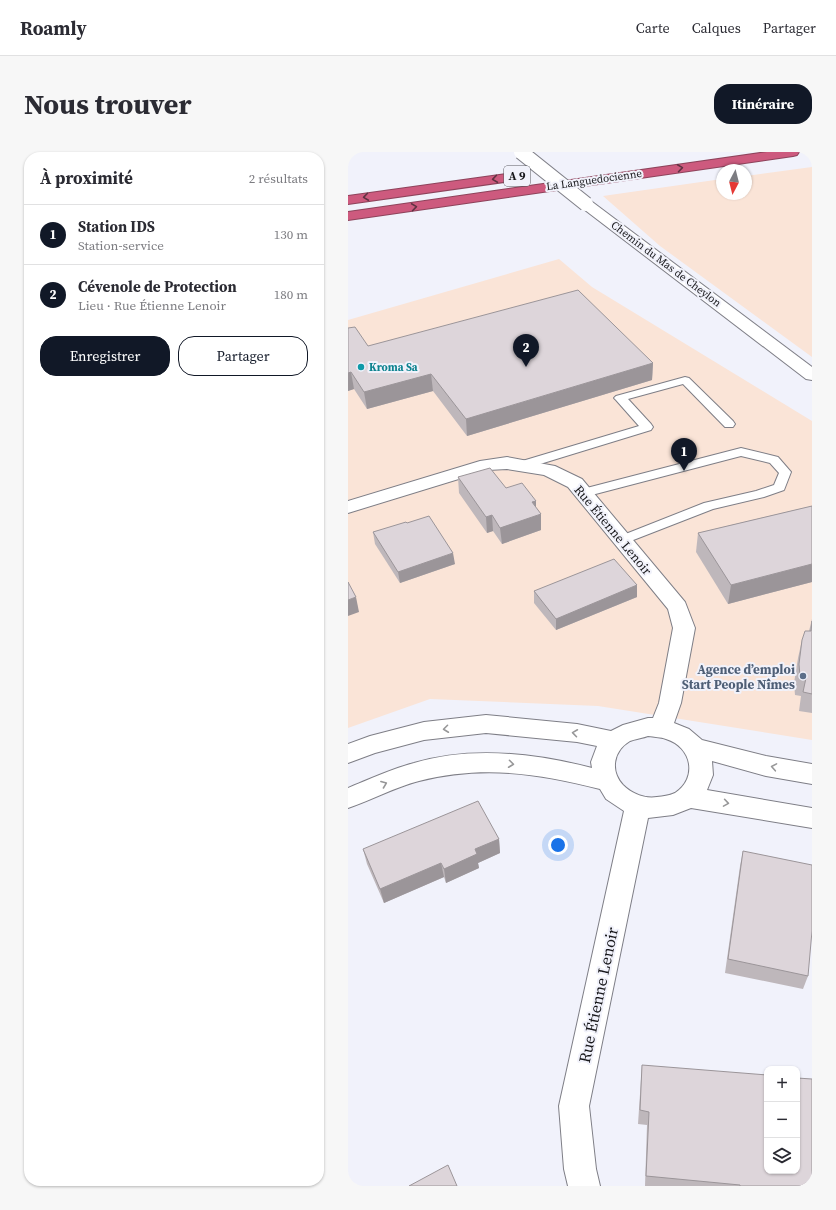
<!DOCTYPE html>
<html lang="fr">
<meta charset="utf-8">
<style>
body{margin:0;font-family:"Source Serif 4",serif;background:#f7f7f7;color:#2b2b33}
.controls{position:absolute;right:12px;bottom:12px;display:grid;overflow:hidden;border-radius:8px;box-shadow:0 1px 3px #0004}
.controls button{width:36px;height:36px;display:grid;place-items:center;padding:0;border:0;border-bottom:1px solid #e1e1e2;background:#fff;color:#2b2b33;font:20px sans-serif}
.compass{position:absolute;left:368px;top:12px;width:36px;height:36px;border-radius:50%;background:#fff;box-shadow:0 1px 3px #0004;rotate:187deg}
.you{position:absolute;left:210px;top:693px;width:14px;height:14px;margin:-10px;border:3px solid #fff;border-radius:50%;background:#1a73e8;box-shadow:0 0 0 6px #1a73e833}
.badge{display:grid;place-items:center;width:26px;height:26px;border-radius:50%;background:#111827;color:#fff;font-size:13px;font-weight:700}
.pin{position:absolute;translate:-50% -33px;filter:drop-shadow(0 1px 2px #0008)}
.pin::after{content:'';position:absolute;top:21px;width:14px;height:12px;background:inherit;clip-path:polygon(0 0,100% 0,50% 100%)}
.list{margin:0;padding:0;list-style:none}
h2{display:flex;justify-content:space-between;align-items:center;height:52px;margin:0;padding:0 16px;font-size:17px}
h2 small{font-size:13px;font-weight:400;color:#7c7c81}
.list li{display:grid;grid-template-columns:26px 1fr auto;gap:12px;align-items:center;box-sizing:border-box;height:60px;padding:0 16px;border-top:1px solid #e1e1e2}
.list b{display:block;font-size:15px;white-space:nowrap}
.list p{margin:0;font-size:13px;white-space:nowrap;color:#7c7c81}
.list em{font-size:13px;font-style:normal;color:#7c7c81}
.actions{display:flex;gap:8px;padding:12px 16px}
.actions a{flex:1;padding:9px 0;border:1px solid #111827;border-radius:16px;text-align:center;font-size:14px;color:#111827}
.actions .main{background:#111827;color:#fff}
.icon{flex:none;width:22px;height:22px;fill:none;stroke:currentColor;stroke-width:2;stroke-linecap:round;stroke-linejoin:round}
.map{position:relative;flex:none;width:464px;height:1034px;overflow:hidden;border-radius:16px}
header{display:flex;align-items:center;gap:24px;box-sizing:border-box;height:56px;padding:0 20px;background:#fff;border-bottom:1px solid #e1e1e2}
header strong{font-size:19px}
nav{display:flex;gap:22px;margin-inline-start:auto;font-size:14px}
.intro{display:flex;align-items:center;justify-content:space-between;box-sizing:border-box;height:96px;padding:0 24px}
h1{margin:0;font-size:28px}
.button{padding:10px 18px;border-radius:16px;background:#111827;color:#fff;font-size:14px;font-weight:700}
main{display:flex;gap:24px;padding:0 24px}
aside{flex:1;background:#fff;border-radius:16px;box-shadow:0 1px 3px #0004}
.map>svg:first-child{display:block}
.industrial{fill:#fae4d7}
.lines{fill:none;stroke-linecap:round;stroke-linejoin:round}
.service-casing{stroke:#7e7e86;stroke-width:2}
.minor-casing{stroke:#7e7e86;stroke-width:2}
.motorway-casing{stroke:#8d435b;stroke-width:2}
.service{fill:#fff;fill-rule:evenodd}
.minor{fill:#fff;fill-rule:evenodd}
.motorway{fill:#cd5a7e;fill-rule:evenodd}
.minor-bridge-casing{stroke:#7e7e86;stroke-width:16;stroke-linecap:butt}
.minor-bridge{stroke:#fff;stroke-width:14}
.wall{fill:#beb7bb}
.shaded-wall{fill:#9b9599}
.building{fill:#ddd5da;stroke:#9b9599}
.oneway{stroke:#603242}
.oneway2{stroke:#979798}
.culture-dot{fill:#0f9aa8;stroke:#f1f2fb;stroke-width:1.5}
.service-dot{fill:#5c6f8a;stroke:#f1f2fb;stroke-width:1.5}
.labels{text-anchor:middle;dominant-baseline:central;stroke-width:4;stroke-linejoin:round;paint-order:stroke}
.far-street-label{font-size:11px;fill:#17171a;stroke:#f1f2fb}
.far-culture-label{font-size:11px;font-weight:bold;fill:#0d838f;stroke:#f1f2fb;text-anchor:start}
.shield{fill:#f1f2fb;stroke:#58595e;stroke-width:1}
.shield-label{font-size:12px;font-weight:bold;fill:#17171a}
.street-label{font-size:13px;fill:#17171a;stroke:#f1f2fb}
.service-label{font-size:13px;font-weight:bold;fill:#4e5e75;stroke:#f1f2fb;text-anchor:end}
.near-street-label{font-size:16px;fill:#17171a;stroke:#f1f2fb}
</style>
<header>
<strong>Roamly</strong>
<nav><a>Carte</a><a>Calques</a><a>Partager</a></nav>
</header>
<div class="intro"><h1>Nous trouver</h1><a class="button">Itinéraire</a></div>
<main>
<aside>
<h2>À proximité<small>2 résultats</small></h2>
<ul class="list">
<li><span class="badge">1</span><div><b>Station IDS</b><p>Station-service</p></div><em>130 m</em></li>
<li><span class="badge">2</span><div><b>Cévenole de Protection</b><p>Lieu · Rue Étienne Lenoir</p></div><em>180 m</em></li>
</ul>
<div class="actions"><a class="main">Enregistrer</a><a>Partager</a></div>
</aside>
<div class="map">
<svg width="464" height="1034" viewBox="0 0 464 1034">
<rect width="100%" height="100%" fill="#f1f2fb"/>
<!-- industrial -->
<g class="industrial">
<polygon points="464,15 464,205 312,94 255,44 374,27 374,42 398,42 398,24"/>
<polygon points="211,107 244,135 464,269 464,588 250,554 82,547 0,576 0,168"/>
</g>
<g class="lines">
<defs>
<g id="service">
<polygon points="337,225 341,226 385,269 387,272 385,275 377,275 335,232 280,247 303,272 305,275 303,278 179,316 171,316 169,313 171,310 291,274 268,248 266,246 268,244"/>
<polygon points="393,296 430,305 443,320 436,338 416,345 365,357 275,392 270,391 268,388 270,385 356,351 408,339 426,333 431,321 422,311 393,304 236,345 231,344 230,341 231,338"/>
</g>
<g id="minor">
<polygon points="238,48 243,49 464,215 464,228 458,227 233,55 231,52 233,49"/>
<path d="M159,305L207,314L234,327L337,450L347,476L333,551L326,571L341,577L354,588L418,604L464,612V632L418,624L364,609L365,623L359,638L464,656V676L343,656L325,663L300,666L241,954L248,1017L252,1034H220L216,1017L211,954L276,659L258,647L252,637C190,621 134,613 71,629C47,635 24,648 0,656V636C22,627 43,617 66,611C123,594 186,601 244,616L243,610L249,594L229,590L138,581L76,588L27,601L0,611V592L22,584L76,570L138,563L229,572L263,579L275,573L300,566H305L311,551L325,476L320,457L220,335L196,323L159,317L140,318L0,361V349L132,309ZM300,584C306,585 313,585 318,587C344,595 350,626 327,641C321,644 315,644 309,645C297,647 284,642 275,633C262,619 265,599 282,589C287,587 295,586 300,584Z"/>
</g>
<g id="motorway">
<polygon points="419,0 451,0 449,3 445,4 0,68 0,60"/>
<polygon points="172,20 177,21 178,24 177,27 0,52 0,44"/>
</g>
</defs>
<!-- service casing -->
<use href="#service" class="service-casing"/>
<!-- minor casing -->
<use href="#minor" class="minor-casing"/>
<!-- motorway casing -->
<use href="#motorway" class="motorway-casing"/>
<!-- service -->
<use href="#service" class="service"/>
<!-- minor -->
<use href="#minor" class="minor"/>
<!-- motorway -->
<use href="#motorway" class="motorway"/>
<defs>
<polyline id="minor-bridge" points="173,0 238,52"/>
</defs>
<!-- minor-bridge casing -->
<use href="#minor-bridge" class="minor-bridge-casing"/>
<!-- minor-bridge -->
<use href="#minor-bridge" class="minor-bridge"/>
</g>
<!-- wall -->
<g class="wall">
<polygon points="0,176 20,194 305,211 304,228 119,284 85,239 19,257 6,237 0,239"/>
<polygon points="110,325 158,336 188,349 188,356 193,362 193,378 154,392 145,379 139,381 111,341"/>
<polygon points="464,354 464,430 380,452 348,400 350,381"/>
<polygon points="59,371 107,412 52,431 27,392 25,380"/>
<polygon points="289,433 289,445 208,478 186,451 186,439"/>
<polygon points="464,467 464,561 451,559 453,544 447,543 446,531 450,506 454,488 461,479"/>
<polygon points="151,687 152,701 130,711 131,716 98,731 96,725 36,751 19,712 15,697"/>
<polygon points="395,699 460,824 455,837 377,821 392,714"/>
<polygon points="294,913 464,1034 297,1034 299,973 290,972 293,927"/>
</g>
<!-- shaded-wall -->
<g class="shaded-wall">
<polygon points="305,211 304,228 119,284 118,267"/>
<polygon points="3,220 6,237 0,239 0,221"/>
<polygon points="83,222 85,239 19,257 16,240"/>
<polygon points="188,349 188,364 193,362 193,378 154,392 152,376 184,350"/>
<polygon points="144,363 145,379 139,381 138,365"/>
<polygon points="105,401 107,412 52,431 50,420"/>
<polygon points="464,412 464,430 380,452 383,433"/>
<polygon points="289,433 289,445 208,478 208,467"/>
<polygon points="8,445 11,460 0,464 0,448"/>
<polygon points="151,687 152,701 130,711 131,716 98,731 96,717 127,697"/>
<polygon points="93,711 96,725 36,751 32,737"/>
</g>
<!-- building -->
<g class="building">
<polygon points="230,138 305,211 118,267 83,222 16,240 3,220 0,221 0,176 7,175 20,194"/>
<polygon points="142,316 158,336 174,331 188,349 184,350 193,362 152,376 144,363 138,365 110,325"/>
<polygon points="464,354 464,412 383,433 350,381"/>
<polygon points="81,364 105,401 50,420 25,380 58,370 59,371"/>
<polygon points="266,407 289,433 208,467 186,439"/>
<polygon points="0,430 8,445 0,448"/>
<polygon points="464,469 464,542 455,540 458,526 452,525 451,512 454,488 457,479 463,479"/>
<polygon points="130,649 151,687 127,697 129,702 96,717 93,711 32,737 15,697"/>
<polygon points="395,699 464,713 464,779 460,824 380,807"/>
<polygon points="294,913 419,923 419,1019 449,1019 449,926 464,927 464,1034 392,1034 392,1033 298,1024 301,960 292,958"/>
<polygon points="100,1013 109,1034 61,1034"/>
</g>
<!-- one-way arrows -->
<defs><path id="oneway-chevron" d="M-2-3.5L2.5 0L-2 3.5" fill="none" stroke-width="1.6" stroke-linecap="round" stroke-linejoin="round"/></defs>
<g class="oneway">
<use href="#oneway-chevron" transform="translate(332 16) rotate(-8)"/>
<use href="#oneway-chevron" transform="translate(147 27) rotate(172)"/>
<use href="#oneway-chevron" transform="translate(18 45) rotate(172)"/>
<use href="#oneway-chevron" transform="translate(66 55) rotate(-8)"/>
</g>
<g class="oneway2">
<use href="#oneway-chevron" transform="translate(98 577) rotate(173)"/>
<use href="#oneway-chevron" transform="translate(227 581) rotate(-172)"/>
<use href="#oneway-chevron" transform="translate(163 612) rotate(7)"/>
<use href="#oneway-chevron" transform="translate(426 615) rotate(-170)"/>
<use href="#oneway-chevron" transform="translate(36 632) rotate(-21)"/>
<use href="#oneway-chevron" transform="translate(378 651) rotate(9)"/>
</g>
<!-- markers -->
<circle class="culture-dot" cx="13" cy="215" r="4"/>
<circle class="service-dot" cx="455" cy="524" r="4"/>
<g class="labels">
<!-- far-street labels -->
<g class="far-street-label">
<text transform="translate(246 28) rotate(-8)">La Languedocienne</text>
<text transform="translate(318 112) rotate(37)">Chemin du Mas de Cheylon</text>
</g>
<!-- far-culture labels -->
<g class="far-culture-label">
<text x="21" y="215">Kroma Sa</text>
</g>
<!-- shield labels -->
<rect class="shield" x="156" y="14" width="26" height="20" rx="3"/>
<g class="shield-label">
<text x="169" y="24">A 9</text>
</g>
<!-- street labels -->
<g class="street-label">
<text transform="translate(265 378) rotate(50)">Rue Étienne Lenoir</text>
</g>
<!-- service labels -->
<g class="service-label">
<text x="447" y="517">Agence d’emploi<tspan x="447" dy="15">Start People Nîmes</tspan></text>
</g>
<!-- near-street labels -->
<g class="near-street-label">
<text transform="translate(250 843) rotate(-78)">Rue Étienne Lenoir</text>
</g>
</g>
</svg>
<div class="controls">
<button>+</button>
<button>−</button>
<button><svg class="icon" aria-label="layers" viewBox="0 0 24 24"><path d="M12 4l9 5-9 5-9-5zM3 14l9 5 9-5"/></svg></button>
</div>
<svg class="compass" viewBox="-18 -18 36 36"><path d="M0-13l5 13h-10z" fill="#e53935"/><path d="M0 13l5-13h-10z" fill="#7c7c81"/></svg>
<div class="you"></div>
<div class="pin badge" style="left:336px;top:319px">1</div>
<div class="pin badge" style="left:178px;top:215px">2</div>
</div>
</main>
